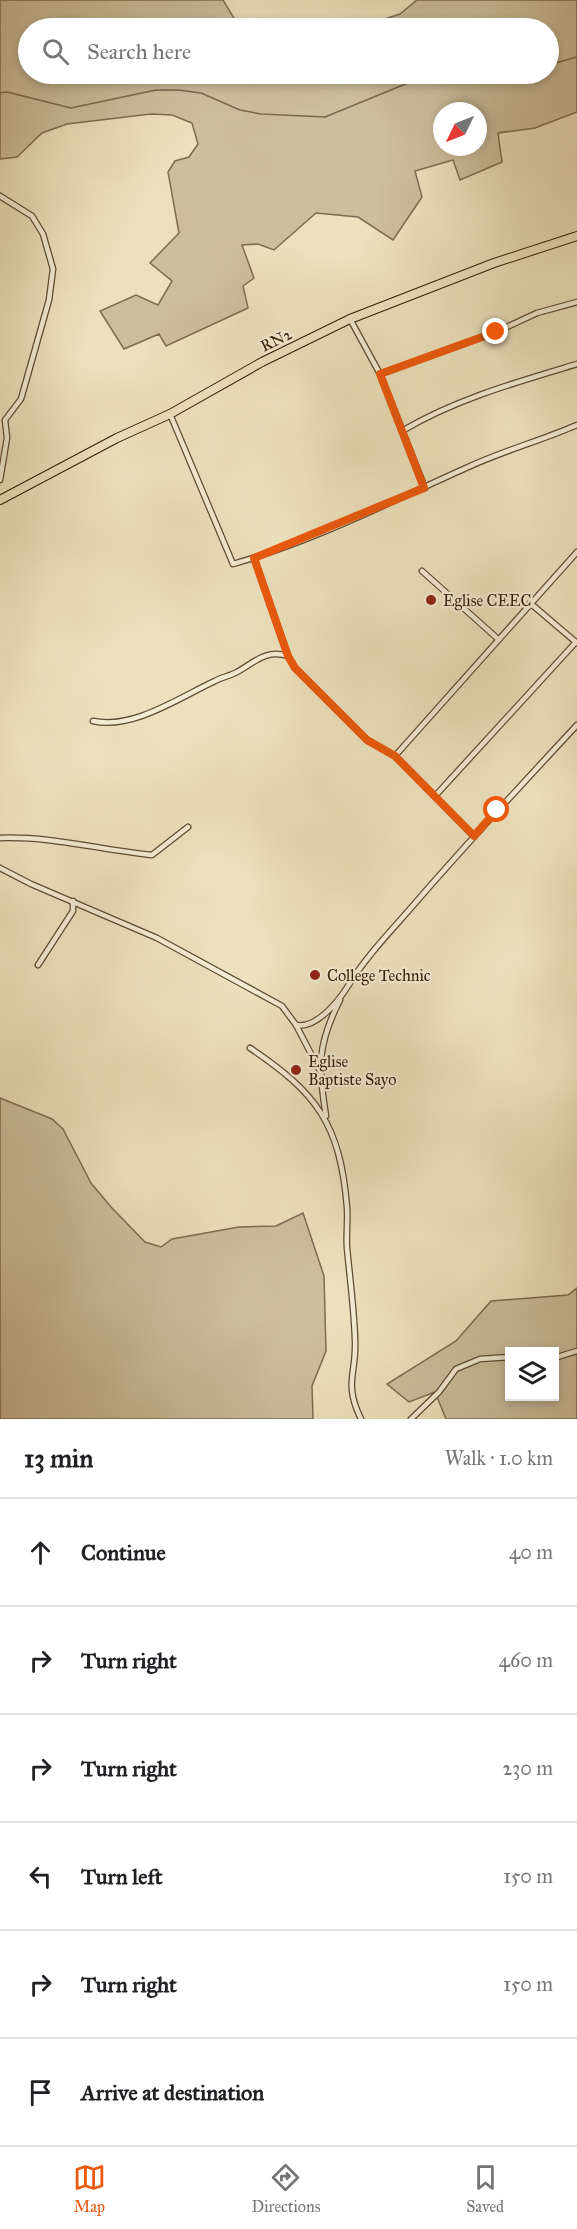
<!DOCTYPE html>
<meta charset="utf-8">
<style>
body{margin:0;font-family:"IM FELL Great Primer",serif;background:#f6f6f6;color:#202124}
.controls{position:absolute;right:18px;bottom:18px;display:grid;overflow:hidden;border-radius:0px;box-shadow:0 3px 9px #0003}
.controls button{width:54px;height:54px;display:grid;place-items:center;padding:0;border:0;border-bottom:2px solid #e0e0e0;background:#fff;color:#202124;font:30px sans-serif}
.compass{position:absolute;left:433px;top:102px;width:54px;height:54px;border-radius:50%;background:#fff;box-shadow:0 3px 9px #0003;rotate:227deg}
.stop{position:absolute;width:18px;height:18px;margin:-14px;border:4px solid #ea580c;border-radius:50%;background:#fff}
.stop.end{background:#ea580c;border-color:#fff;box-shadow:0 2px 6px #0008}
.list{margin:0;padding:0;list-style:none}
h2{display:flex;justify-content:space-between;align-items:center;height:78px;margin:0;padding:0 24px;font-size:26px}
h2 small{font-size:20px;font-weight:400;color:#757577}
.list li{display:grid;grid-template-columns:39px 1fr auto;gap:18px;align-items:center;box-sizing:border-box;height:108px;padding:0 24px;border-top:2px solid #e0e0e0}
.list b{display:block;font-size:22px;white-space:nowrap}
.list em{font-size:20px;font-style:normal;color:#757577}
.icon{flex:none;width:33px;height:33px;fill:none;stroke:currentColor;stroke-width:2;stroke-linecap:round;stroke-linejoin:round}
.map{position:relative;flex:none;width:577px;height:1419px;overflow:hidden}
.search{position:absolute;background:#fff;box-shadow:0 3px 9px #0003;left:18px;right:18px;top:18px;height:66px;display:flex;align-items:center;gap:15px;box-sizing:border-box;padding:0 21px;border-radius:33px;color:#757577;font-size:22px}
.sheet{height:726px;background:#fff}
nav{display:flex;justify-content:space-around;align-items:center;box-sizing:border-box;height:84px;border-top:2px solid #e0e0e0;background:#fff;font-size:16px;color:#757577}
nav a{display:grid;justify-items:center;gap:3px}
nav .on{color:#ea580c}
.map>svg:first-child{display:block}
.green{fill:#ccbf9e;stroke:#7e6c52;stroke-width:1.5;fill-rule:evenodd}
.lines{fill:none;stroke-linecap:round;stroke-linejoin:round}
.stream{stroke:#7a694f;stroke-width:1.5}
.street-casing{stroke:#5e4c34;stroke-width:7}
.primary-casing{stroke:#2f1a07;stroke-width:10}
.street{stroke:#f3ecd4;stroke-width:4.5}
.primary{stroke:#ece1bd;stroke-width:8}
.route{stroke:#ea580c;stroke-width:8}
.poi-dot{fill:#8f2418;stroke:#f3ecd4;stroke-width:2}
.labels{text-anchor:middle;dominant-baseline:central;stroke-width:4.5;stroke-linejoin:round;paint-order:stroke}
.street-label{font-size:16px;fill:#2f1a07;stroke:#f3ecd4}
.poi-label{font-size:16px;fill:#2f1a07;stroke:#f3ecd4;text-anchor:start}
</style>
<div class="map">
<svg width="577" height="1419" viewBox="0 0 577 1419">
<rect width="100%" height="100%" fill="#ece1bd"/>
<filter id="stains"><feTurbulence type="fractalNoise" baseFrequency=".00333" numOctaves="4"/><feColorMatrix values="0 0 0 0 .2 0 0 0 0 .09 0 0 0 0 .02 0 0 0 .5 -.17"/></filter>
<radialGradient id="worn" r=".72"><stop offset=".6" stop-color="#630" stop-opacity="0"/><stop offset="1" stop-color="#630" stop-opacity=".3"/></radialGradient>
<!-- green -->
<g class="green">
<path d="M0,0H223L240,28H28V74H548V28H357L400,14L417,0H577V112L535,128L498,133L502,162L460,180L453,160L415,171L422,197L393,240L358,217L316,213L274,250L258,244L242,245L254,278L243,286L248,308L166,346L159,334L124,349L100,311L136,295L158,305L172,281L150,263L179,233L168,172L175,161L189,157L198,144L192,123L172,115L151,114L67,124L42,133L17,157L0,159ZM442,111H478V147H442Z"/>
<polygon points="0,1098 52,1119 63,1129 91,1183 111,1207 145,1242 161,1247 172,1239 239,1227 276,1226 303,1213 324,1276 326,1351 312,1386 313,1419 0,1419"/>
<path d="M577,1288V1419H446L435,1392L409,1402L387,1384L456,1341L491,1301L568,1295ZM510,1352H554V1396H510Z"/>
</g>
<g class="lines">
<!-- stream -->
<g class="stream">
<polyline points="548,65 577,57"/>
<polyline points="0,93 7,92 71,108 156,90 179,90 201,93 240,110 261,114 325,117 425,76 481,74"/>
</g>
<defs>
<g id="street">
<polyline points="0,196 32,216 43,234 53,269 49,300 21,399 5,420 7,438 0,480"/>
<polyline points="350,319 380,374 425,488"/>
<polyline points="380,374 496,332 537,313 577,302"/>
<path d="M170,414L233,564C314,541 390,502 466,468C502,451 540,441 577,425"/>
<path d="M402,431C456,399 517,382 577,364"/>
<polyline points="254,558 288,656 295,668 367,740 395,756 474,836"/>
<polyline points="422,571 498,639"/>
<polyline points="530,603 577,643"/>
<path d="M93,721C133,730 180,697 215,681C222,677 230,676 237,672C255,662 266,649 288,656"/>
<polyline points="395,756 577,552"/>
<polyline points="436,795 576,642"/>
<path d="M0,838C51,836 102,850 152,855L188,827"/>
<polyline points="0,868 31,884 157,938 282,1006 296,1025 320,1071"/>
<polyline points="38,965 73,911 73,901"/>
<path d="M296,1025C316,1029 338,1002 348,986C367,955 393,929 417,901C469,841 523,783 577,725"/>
<path d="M250,1048C317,1093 340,1124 347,1207C348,1221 346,1235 347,1248C350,1279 354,1309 355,1339C357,1374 343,1382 361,1419"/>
<path d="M326,1116C318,1067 317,1045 340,1000"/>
<polyline points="554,1358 577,1351"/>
<polyline points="411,1419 439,1392 456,1369 480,1359 510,1357"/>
</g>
<polyline id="primary" points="0,500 117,438 170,414 262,362 350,319 494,263 577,236"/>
</defs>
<!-- street casing -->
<use href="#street" class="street-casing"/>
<!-- primary casing -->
<use href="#primary" class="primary-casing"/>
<!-- street -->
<use href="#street" class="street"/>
<!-- primary -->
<use href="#primary" class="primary"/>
</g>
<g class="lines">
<!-- route -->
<polyline class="route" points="496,332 380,374 424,488 254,558 288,656 295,668 367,740 395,756 474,836 497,810"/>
</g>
<!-- markers -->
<g class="poi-dot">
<circle cx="431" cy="600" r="6"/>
<circle cx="315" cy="975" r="6"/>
<circle cx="296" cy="1070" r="6"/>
</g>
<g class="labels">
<!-- street labels -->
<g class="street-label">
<text transform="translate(276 340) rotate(-26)">RN2</text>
</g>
<!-- poi labels -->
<g class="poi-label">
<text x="443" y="600">Eglise CEEC</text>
<text x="327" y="975">College Technic</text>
<text x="308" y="1061">Eglise<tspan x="308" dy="18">Baptiste Sayo</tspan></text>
</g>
</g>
<rect width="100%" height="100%" filter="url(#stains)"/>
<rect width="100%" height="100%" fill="url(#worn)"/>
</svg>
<div class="controls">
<button><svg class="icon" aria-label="layers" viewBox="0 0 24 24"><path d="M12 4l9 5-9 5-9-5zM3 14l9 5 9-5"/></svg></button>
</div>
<svg class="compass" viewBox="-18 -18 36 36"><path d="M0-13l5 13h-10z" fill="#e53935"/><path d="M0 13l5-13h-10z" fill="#757577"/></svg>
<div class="stop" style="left:497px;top:810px"></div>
<div class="stop end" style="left:496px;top:332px"></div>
<div class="search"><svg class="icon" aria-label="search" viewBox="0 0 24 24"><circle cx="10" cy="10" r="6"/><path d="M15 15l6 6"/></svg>Search here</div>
</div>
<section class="sheet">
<h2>13 min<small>Walk · 1.0 km</small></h2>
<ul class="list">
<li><svg class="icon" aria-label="ahead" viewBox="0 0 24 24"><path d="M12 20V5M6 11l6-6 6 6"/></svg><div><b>Continue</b></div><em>40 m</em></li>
<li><svg class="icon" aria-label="right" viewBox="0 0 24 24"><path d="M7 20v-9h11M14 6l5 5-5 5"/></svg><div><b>Turn right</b></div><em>460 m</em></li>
<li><svg class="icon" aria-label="right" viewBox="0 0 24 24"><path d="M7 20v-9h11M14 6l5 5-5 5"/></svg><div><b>Turn right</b></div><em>230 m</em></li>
<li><svg class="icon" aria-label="left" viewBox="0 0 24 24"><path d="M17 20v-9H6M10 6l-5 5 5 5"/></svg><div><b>Turn left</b></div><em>150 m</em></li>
<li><svg class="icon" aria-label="right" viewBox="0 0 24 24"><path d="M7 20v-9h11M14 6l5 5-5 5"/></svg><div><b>Turn right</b></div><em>150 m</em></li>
<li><svg class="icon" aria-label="arrive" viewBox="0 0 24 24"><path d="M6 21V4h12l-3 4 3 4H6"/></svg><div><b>Arrive at destination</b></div></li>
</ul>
</section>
<nav>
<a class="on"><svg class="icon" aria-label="map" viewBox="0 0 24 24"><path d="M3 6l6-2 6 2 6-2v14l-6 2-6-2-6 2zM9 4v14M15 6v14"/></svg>Map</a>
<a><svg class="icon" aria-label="directions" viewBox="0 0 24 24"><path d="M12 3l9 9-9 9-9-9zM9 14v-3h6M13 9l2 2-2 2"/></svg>Directions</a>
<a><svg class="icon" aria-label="saved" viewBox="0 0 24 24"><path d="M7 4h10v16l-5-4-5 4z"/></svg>Saved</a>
</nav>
